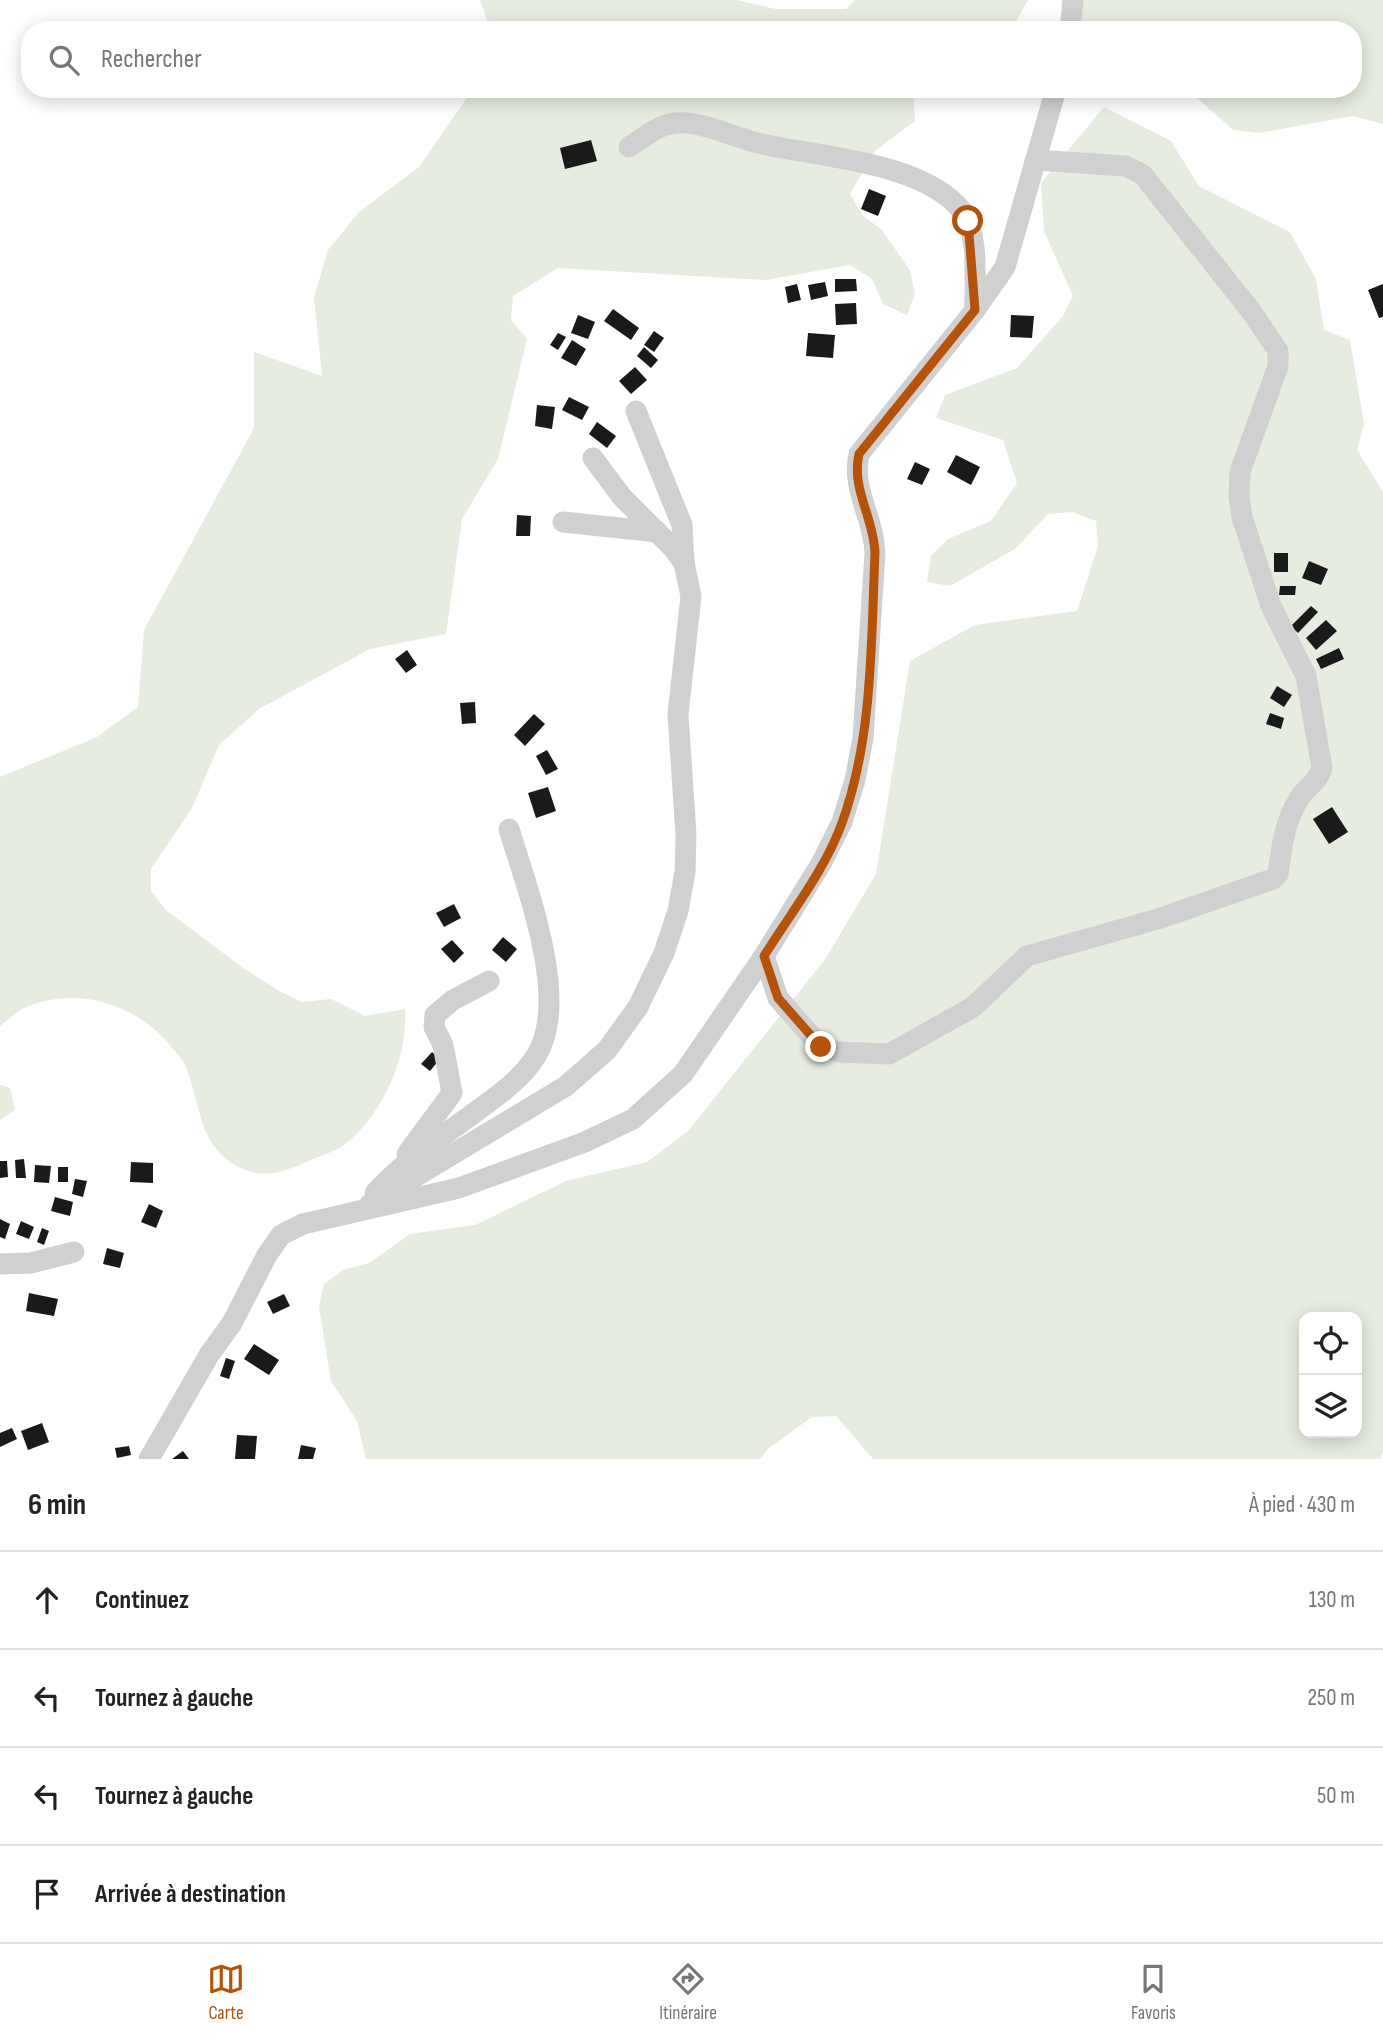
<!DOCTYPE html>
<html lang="fr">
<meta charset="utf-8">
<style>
body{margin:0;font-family:"Sofia Sans Condensed",sans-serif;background:#f6f6f6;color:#222}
.controls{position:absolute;right:21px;bottom:21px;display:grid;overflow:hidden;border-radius:14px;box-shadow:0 4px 18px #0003}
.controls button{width:63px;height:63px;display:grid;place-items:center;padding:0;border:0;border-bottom:2px solid #e0e0e0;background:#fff;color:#222;font:35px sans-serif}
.stop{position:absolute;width:21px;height:21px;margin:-16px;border:5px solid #b45309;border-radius:50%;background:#fff}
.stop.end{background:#b45309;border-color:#fff;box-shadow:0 2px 7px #0008}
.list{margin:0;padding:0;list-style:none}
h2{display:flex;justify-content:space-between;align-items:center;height:91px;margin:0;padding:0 28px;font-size:30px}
h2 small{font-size:23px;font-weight:400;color:#767676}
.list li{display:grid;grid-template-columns:46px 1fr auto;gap:21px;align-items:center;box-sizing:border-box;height:98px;padding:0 28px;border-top:2px solid #e0e0e0}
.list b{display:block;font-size:26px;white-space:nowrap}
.list em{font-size:23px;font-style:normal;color:#767676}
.icon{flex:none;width:38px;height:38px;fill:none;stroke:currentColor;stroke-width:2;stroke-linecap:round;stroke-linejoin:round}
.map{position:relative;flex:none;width:1383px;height:1459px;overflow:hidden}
.search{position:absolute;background:#fff;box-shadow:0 4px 18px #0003;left:21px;right:21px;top:21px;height:77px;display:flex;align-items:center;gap:18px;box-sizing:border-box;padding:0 24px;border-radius:28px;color:#767676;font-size:26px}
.sheet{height:483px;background:#fff}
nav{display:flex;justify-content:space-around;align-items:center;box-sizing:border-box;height:98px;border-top:2px solid #e0e0e0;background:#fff;font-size:19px;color:#767676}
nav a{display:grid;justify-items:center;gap:4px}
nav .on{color:#b45309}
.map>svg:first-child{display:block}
.green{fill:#e6ecdf;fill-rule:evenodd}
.building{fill:#1a1a1a}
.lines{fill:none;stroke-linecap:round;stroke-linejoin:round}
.minor{stroke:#d0d0d0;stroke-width:21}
.route{stroke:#b45309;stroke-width:9}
</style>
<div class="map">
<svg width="1383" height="1459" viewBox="0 0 1383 1459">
<rect width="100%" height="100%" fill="#fff"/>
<!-- green -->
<g class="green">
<polygon points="480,0 737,0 776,9 846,9 855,0 1028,0 1013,27 994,30 491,30"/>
<polygon points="1083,0 1383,0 1383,124 1353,116 1259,133 1233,130 1187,89 1353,89 1353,30 1080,30"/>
<path d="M473,89H913L915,121L876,150L850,194L862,215L881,229L910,270L915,294L907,315L883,304L872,279L850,265L766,280L558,268L513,296L511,320L527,339L498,459L462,519L446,634L370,649L259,709L219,745L192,808L151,869V891L166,910L243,968L281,992L302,1002L331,999L365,1016L405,1009C408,1057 385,1109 349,1141C339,1151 319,1156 306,1162C280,1174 258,1180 232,1163C197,1141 200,1098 185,1065C182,1058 174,1051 169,1044C134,1003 77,986 26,1007C17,1011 8,1020 0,1026V777L97,737L138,707L144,630L254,428V352L322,376L314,297L328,250L359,212L419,167Z"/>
<path d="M1104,107L1171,141L1199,186L1290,232L1316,279L1324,330L1350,340L1364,424L1357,450L1383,492V1452L1380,1459H873L836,1416L812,1417L769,1448L760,1459H366L357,1421L331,1381L319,1307L324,1284L343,1270L369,1263L410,1234L475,1225L566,1181L647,1162L688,1131L826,958L876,874L910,661L975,625L1077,611L1098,546L1096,521L1072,512L1048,514L1015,549L950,586L927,582L931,556L948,539L991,521L1017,483L1003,440L936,418L945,395L1017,368L1063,316L1073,296L1044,231L1041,183ZM1304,1317H1357V1433H1304Z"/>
<polygon points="0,1085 10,1088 15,1110 0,1120"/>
</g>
<!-- building -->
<g class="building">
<polygon points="591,140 597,161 565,169 560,148"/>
<polygon points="869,189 886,196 878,216 861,209"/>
<polygon points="835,279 856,279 857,291 835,292"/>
<polygon points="825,282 828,296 811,300 808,285"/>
<polygon points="797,284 801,300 788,303 785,287"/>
<polygon points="1383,284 1383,317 1379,318 1368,290"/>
<polygon points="856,303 857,324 836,325 835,304"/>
<polygon points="613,309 639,328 631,340 604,321"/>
<polygon points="578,315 595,322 588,339 571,333"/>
<polygon points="1011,315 1034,316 1032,338 1010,337"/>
<polygon points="654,331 664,338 654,352 644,345"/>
<polygon points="558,333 566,337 558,350 550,345"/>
<polygon points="808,333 835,335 833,358 806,356"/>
<polygon points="572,340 586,349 576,366 561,358"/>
<polygon points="644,347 658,360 651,368 637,356"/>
<polygon points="635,367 647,380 631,394 619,381"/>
<polygon points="569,397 589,407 582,420 562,410"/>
<polygon points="537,405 555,407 552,429 535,426"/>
<polygon points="597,422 616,436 607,448 589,434"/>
<polygon points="956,455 980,467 971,485 947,472"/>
<polygon points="915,462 930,469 922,485 907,479"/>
<polygon points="517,515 531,516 530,536 516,536"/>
<rect x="1274" y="553" width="14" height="19"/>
<polygon points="1309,561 1328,569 1321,585 1302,578"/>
<polygon points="1280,586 1296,586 1295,595 1279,595"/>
<polygon points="1311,606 1318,612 1298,633 1291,626"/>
<polygon points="1326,620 1337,631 1316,650 1306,638"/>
<polygon points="1339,648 1344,659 1321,669 1316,659"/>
<polygon points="407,650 417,665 406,673 395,659"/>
<polygon points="1277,686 1292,695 1284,707 1270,698"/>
<polygon points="475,702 476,723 462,724 460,703"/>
<polygon points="1270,713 1284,718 1281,729 1266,724"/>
<polygon points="534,714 545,724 525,746 514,735"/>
<polygon points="547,750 558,769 546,775 536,756"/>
<polygon points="548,787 556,811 536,818 528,793"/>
<polygon points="1332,807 1348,832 1329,844 1313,819"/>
<polygon points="454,904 461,918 444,927 436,913"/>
<polygon points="503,937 517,949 506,962 492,950"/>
<polygon points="452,940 464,953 454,963 441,949"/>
<polygon points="432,1052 440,1059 430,1071 421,1064"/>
<polygon points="24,1159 26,1178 16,1178 15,1160"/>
<polygon points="0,1161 7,1161 8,1177 0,1178"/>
<polygon points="131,1162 153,1163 153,1183 130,1182"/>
<polygon points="35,1165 51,1166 49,1183 34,1182"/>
<rect x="58" y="1167" width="10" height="15"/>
<polygon points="75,1179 87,1181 83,1197 72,1194"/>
<polygon points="55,1197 73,1202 70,1216 51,1211"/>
<polygon points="149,1204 163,1211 156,1228 141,1222"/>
<polygon points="0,1219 10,1224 5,1239 0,1237"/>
<polygon points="21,1221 34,1227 29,1239 16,1234"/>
<polygon points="42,1228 49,1231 44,1245 37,1242"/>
<polygon points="107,1248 124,1253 120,1268 103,1264"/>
<polygon points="29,1293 58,1299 54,1316 26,1311"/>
<polygon points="284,1294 290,1306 273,1314 267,1302"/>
<polygon points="254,1344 279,1360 269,1375 244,1359"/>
<polygon points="226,1358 235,1361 229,1379 220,1376"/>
<polygon points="42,1423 49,1442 28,1450 21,1431"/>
<polygon points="12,1428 17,1439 0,1447 0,1433"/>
<polygon points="237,1435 257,1436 255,1459 235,1459"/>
<polygon points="301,1445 316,1448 313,1459 298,1459"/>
<polygon points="129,1446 131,1455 117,1458 115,1448"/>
<polygon points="183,1451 189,1459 172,1459"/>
</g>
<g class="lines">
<!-- minor -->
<g class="minor">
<polyline points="1070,30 1073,0"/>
<path d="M629,147C643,138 659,124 676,123C702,121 733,137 758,143C816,157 923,161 962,211C980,235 974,281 975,310"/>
<polyline points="593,458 622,497 673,548 684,563"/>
<polyline points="563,522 658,532"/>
<path d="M764,956L778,998L821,1047L839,1052L889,1054L973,1007L1027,956L1161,918L1273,879L1278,874C1282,846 1284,823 1299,799C1306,786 1318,783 1322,768L1306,676L1271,606L1242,517L1239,496L1240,472L1278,366V351L1251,311L1143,175L1126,166L1035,160"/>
<polyline points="407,1154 452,1093 443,1045 434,1027 435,1015 453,1000 489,981"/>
<path d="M375,1193C404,1161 439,1139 474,1113C496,1097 522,1079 536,1056C571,1001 526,886 509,829"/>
<polyline points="370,1204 566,1086 607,1050 638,1007 664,953 678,911 685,872 686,835 678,714 691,596 684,563 682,525 636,411"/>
<polyline points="0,1264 31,1263 74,1252"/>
<path d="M149,1459L209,1355L232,1323L267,1255L281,1235L303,1224L459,1188L585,1142L633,1119L683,1074L764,956L822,862L842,822L855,780L863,738L875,553C874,518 851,489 859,454L975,310L1005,267L1056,89"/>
</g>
</g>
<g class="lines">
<!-- route -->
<path class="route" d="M821,1047L778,998L764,956C790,914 825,870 842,823C873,737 871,643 875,553C874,518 851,489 859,454L975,310L968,221"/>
</g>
</svg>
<div class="controls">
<button><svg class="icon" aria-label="locate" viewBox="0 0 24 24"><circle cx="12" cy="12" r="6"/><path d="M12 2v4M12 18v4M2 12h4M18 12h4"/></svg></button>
<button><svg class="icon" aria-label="layers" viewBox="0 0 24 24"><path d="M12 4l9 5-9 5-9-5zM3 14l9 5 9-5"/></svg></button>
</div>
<div class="stop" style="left:968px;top:221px"></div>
<div class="stop end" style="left:821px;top:1047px"></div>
<div class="search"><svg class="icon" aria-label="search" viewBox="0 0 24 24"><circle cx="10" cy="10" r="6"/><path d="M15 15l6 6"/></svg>Rechercher</div>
</div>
<section class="sheet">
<h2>6 min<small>À pied · 430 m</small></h2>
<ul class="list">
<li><svg class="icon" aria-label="ahead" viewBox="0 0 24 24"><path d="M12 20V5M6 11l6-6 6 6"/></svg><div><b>Continuez</b></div><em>130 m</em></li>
<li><svg class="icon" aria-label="left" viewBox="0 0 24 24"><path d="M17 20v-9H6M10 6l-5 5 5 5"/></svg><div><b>Tournez à gauche</b></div><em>250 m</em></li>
<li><svg class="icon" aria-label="left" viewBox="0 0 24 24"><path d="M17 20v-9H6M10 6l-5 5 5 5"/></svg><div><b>Tournez à gauche</b></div><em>50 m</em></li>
<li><svg class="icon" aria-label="arrive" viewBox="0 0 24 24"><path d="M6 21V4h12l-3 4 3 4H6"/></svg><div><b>Arrivée à destination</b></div></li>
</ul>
</section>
<nav>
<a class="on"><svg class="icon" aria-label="map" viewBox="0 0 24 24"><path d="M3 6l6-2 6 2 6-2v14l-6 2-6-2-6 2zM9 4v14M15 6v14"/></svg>Carte</a>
<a><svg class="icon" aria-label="directions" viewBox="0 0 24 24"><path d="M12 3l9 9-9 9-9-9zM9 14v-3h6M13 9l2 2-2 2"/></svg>Itinéraire</a>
<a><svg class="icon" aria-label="saved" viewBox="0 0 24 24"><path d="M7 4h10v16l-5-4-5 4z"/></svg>Favoris</a>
</nav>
